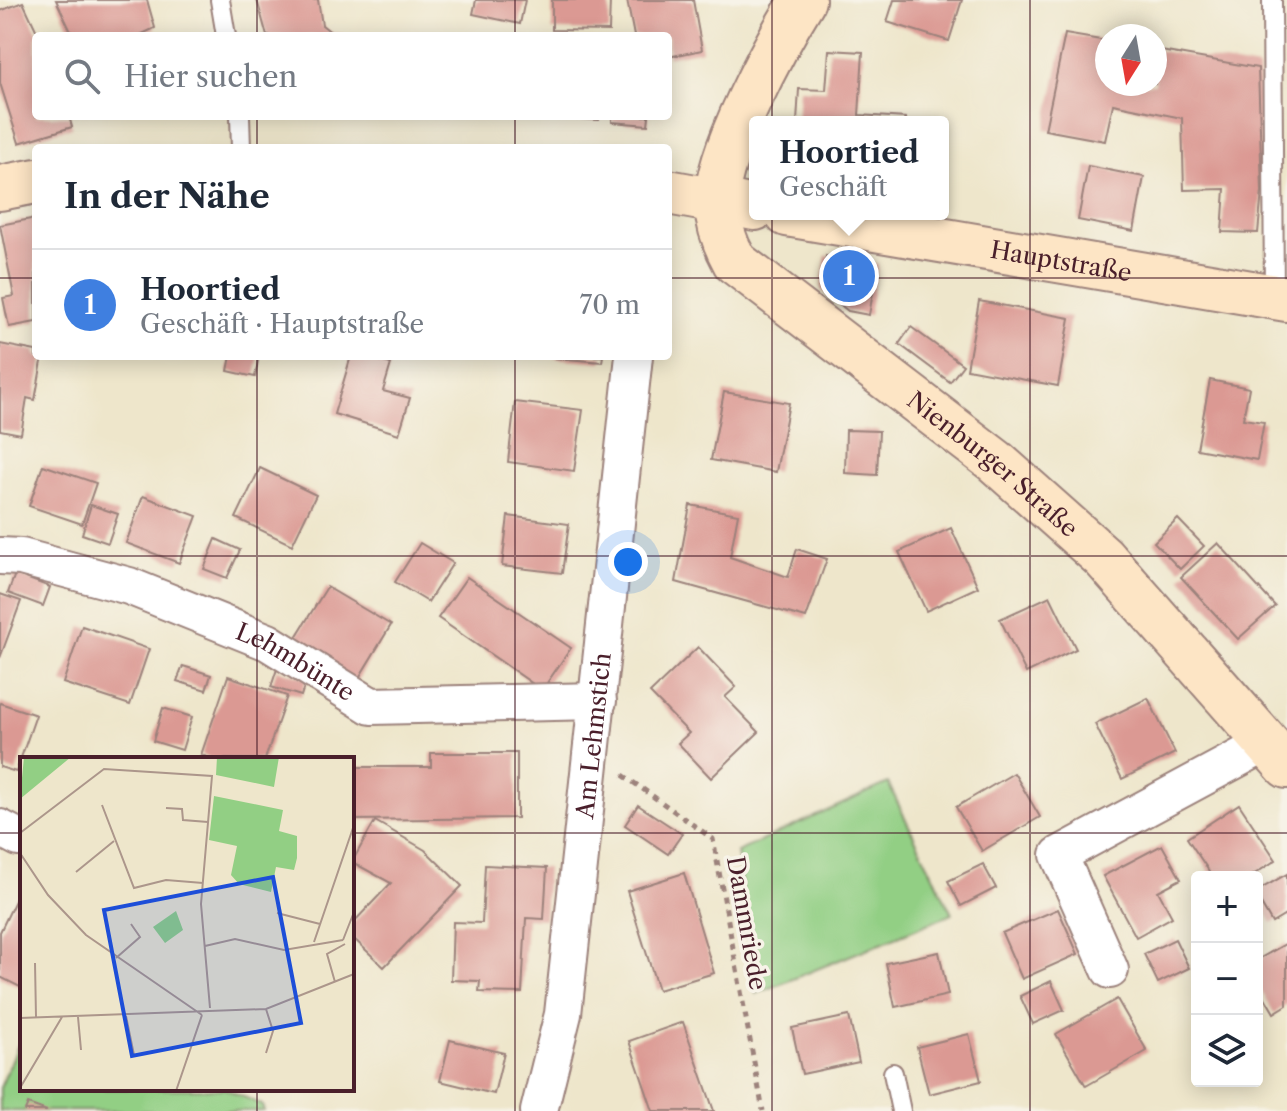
<!DOCTYPE html>
<html lang="de">
<meta charset="utf-8">
<style>
body{margin:0;font-family:"Libre Caslon Text",serif;background:#f2f2f3;color:#1f2937}
.controls{position:absolute;right:24px;bottom:24px;display:grid;overflow:hidden;border-radius:8px;box-shadow:0 4px 20px #0003}
.controls button{width:72px;height:72px;display:grid;place-items:center;padding:0;border:0;border-bottom:2px solid #e0e1e3;background:#fff;color:#1f2937;font:40px sans-serif}
.compass{position:absolute;left:1095px;top:24px;width:72px;height:72px;border-radius:50%;background:#fff;box-shadow:0 4px 20px #0003;rotate:191deg}
.you{position:absolute;left:628px;top:562px;width:28px;height:28px;margin:-20px;border:6px solid #fff;border-radius:50%;background:#1a73e8;box-shadow:0 0 0 12px #1a73e833}
.badge{display:grid;place-items:center;width:52px;height:52px;border-radius:50%;background:#111827;color:#fff;font-size:26px;font-weight:700}
.pin{position:absolute;translate:-50% -50%;border:4px solid #fff;box-shadow:0 2px 8px #0006}
.popup{position:absolute;left:749px;top:116px;width:200px;height:104px;box-sizing:border-box;display:grid;place-content:center;border-radius:8px;background:#fff;filter:drop-shadow(0 2px 6px #0005);font-size:26px;white-space:nowrap;color:#747a83}
.popup b{font-size:30px;color:#1f2937}
.popup::after{content:'';position:absolute;left:50%;top:100%;margin-left:-16px;border:16px solid transparent;border-top-color:#fff}
.list{margin:0;padding:0;list-style:none}
h2{display:flex;justify-content:space-between;align-items:center;height:104px;margin:0;padding:0 32px;font-size:34px}
h2 small{font-size:26px;font-weight:400;color:#747a83}
.list li{display:grid;grid-template-columns:52px 1fr auto;gap:24px;align-items:center;box-sizing:border-box;height:112px;padding:0 32px;border-top:2px solid #e0e1e3}
.list b{display:block;font-size:30px;white-space:nowrap}
.list p{margin:0;font-size:26px;white-space:nowrap;color:#747a83}
.list em{font-size:26px;font-style:normal;color:#747a83}
.icon{flex:none;width:44px;height:44px;fill:none;stroke:currentColor;stroke-width:2;stroke-linecap:round;stroke-linejoin:round}
.map{position:relative;flex:none;width:1287px;height:1111px;overflow:hidden}
.search{position:absolute;background:#fff;box-shadow:0 4px 20px #0003;left:32px;top:32px;width:640px;height:88px;display:flex;align-items:center;gap:20px;box-sizing:border-box;padding:0 28px;border-radius:8px;color:#747a83;font-size:30px}
.panel{position:absolute;background:#fff;box-shadow:0 4px 20px #0003;left:32px;top:144px;width:640px;height:216px;border-radius:8px}
.map>svg:first-child{display:block}
.green{fill:#92cf84;stroke:#6e7758;stroke-width:2}
.building{fill:#db9993}
.lines{fill:none;stroke-linecap:round;stroke-linejoin:round}
.lane-casing{stroke:#9c827b;stroke-width:22}
.street-casing{stroke:#9c827b;stroke-width:40}
.secondary-casing{stroke:#9c827b;stroke-width:48}
.path{stroke:#9c827b;stroke-width:5;stroke-dasharray:6 6;stroke-linecap:butt}
.lane{stroke:#fff;stroke-width:18}
.street{stroke:#fff;stroke-width:36}
.secondary{stroke:#fde5c5;stroke-width:44}
.grid{fill:none;stroke:#4a1f2b;stroke-width:2;stroke-opacity:0.55}
.labels{text-anchor:middle;dominant-baseline:central;stroke-width:7;stroke-linejoin:round;paint-order:stroke}
.street-label{font-size:24px;fill:#4a1f2b;stroke:#f7f3e8}
.inset-road{fill:none;stroke:#ac968b;stroke-width:2}
.view{fill:#1d4ed8;fill-opacity:0.15;stroke:#1d4ed8;stroke-width:4}
.inset-edge{fill:none;stroke:#4a1f2b;stroke-width:4}
</style>
<div class="map">
<svg width="1287" height="1111" viewBox="0 0 1287 1111">
<rect width="100%" height="100%" fill="#f7f3e8"/>
<filter id="ink" filterUnits="userSpaceOnUse"><feTurbulence type="fractalNoise" baseFrequency=".0125" numOctaves="2"/><feDisplacementMap in="SourceGraphic" scale="16" xChannelSelector="R" yChannelSelector="G"/><feConvolveMatrix kernelMatrix="1 2 1 2 8 2 1 2 1" color-interpolation-filters="sRGB"/></filter>
<filter id="wash" filterUnits="userSpaceOnUse"><feTurbulence type="fractalNoise" baseFrequency=".006" numOctaves="4" result="noise"/><feDisplacementMap in="SourceGraphic" scale="32" xChannelSelector="R" yChannelSelector="G"/><feGaussianBlur stdDeviation="1.8" result="paint"/><feColorMatrix in="noise" values="0 0 0 0 0 0 0 0 0 0 0 0 0 0 0 0 0 1.4 0 .05"/><feComposite in="paint" operator="in"/></filter>
<g filter="url(#wash)">
<rect width="100%" height="100%" fill="#eee6cb"/>
<!-- green -->
<g class="green">
<polygon points="888,783 952,914 756,994 737,852"/>
<polygon points="22,1036 22,1089 226,1089 262,1105 264,1111 0,1111 0,1088"/>
</g>
<g id="blocks">
<!-- building -->
<g class="building">
<polygon points="56,0 147,0 155,28 138,36 73,36"/>
<polygon points="257,0 318,0 322,25 332,33 343,34 343,36 267,36"/>
<polygon points="476,0 525,0 520,24 473,14"/>
<polygon points="552,0 610,0 609,31 552,30"/>
<polygon points="627,0 693,0 702,50 668,57 668,36 634,36"/>
<polygon points="894,0 962,0 949,41 887,22"/>
<polygon points="23,2 39,36 36,36 36,116 69,116 72,127 19,143 0,83 0,11"/>
<polygon points="1065,34 1107,41 1107,84 1155,84 1155,50 1258,68 1262,191 1258,233 1222,232 1225,189 1184,190 1182,118 1113,104 1105,141 1045,130"/>
<polygon points="829,50 863,52 859,115 906,118 906,122 797,122 799,89 826,90"/>
<polygon points="561,116 600,116 599,120 561,118"/>
<polygon points="612,116 649,116 648,125 612,122"/>
<polygon points="1088,166 1144,177 1134,231 1078,220"/>
<polygon points="36,218 36,322 9,327 3,298 14,296 0,225"/>
<polygon points="826,256 878,265 869,315 848,311 821,289"/>
<polygon points="979,301 1070,318 1058,386 967,369"/>
<polygon points="911,327 963,365 950,382 899,344"/>
<polygon points="0,344 36,351 36,356 43,356 35,400 27,398 21,434 0,430"/>
<polygon points="231,356 259,356 255,377 228,371"/>
<polygon points="351,356 363,356 391,364 383,391 410,398 399,434 334,414"/>
<polygon points="555,356 603,356 602,362 555,358"/>
<polygon points="1210,380 1249,388 1243,419 1264,422 1257,460 1197,449"/>
<polygon points="724,392 789,403 776,472 711,460"/>
<polygon points="515,402 583,410 574,471 508,462"/>
<polygon points="846,430 879,431 877,475 845,473"/>
<polygon points="43,465 96,483 82,524 29,506"/>
<polygon points="260,468 316,495 292,545 236,518"/>
<polygon points="143,496 197,516 179,563 126,543"/>
<polygon points="91,505 118,514 108,543 82,534"/>
<polygon points="690,505 738,514 730,557 788,577 797,549 827,559 806,618 676,582"/>
<polygon points="508,516 569,524 562,573 502,566"/>
<polygon points="1178,519 1204,546 1180,569 1154,542"/>
<polygon points="951,528 978,587 926,611 899,552"/>
<polygon points="216,539 240,550 227,578 204,569"/>
<polygon points="420,543 453,563 428,602 395,582"/>
<polygon points="1218,543 1275,606 1238,639 1181,577"/>
<polygon points="15,574 50,587 43,606 8,593"/>
<polygon points="467,577 571,648 542,690 438,618"/>
<polygon points="327,587 391,625 357,681 293,642"/>
<polygon points="0,594 21,601 0,658"/>
<polygon points="1050,596 1076,649 1026,673 1000,619"/>
<polygon points="82,626 149,649 130,705 63,683"/>
<polygon points="698,647 736,687 725,697 759,732 711,778 678,743 689,733 650,693"/>
<polygon points="183,666 211,675 206,690 177,681"/>
<polygon points="277,669 307,678 301,696 271,687"/>
<polygon points="228,676 287,696 265,759 214,759 201,755"/>
<polygon points="1148,698 1175,753 1122,779 1095,724"/>
<polygon points="0,703 36,715 16,772 0,767"/>
<polygon points="163,708 192,717 182,750 153,741"/>
<polygon points="431,753 517,753 517,818 352,820 354,767 431,767"/>
<polygon points="1014,773 1040,817 982,851 956,807"/>
<polygon points="1239,804 1276,860 1250,877 1213,877 1187,838"/>
<polygon points="638,805 682,834 668,854 625,825"/>
<polygon points="375,821 425,850 462,886 384,967 352,937 352,924 391,883 352,862"/>
<polygon points="1162,845 1181,879 1158,891 1172,917 1136,937 1103,876"/>
<polygon points="983,864 996,888 961,906 948,881"/>
<polygon points="485,865 547,868 544,919 526,918 522,993 479,992 480,981 451,980 453,922 482,923"/>
<polygon points="684,873 714,973 658,990 627,891"/>
<polygon points="1287,874 1287,914 1272,923 1257,897 1257,891"/>
<polygon points="22,886 22,988 0,977 0,932"/>
<polygon points="1058,909 1078,954 1022,979 1002,933"/>
<polygon points="1175,939 1189,968 1158,983 1144,954"/>
<polygon points="1287,943 1287,1005 1274,1013 1257,984 1257,960"/>
<polygon points="939,952 948,995 895,1007 886,963"/>
<polygon points="1051,981 1064,1010 1033,1024 1020,996"/>
<polygon points="1117,999 1147,1051 1086,1086 1056,1034"/>
<polygon points="849,1016 859,1062 802,1074 792,1028"/>
<polygon points="683,1022 714,1111 653,1111 629,1041"/>
<polygon points="969,1034 981,1081 929,1094 917,1047"/>
<polygon points="450,1040 504,1053 494,1094 440,1081"/>
<polygon points="28,1104 47,1111 25,1111"/>
</g>
</g>
</g>
<g filter="url(#ink)">
<use href="#blocks" fill-opacity="0" stroke="#9c827b" stroke-width="2"/>
<g class="lines">
<defs>
<g id="lane">
<polyline points="220,0 226,36"/>
<polyline points="1272,1 1274,297"/>
<polyline points="240,116 241,148"/>
<polyline points="893,1073 901,1111"/>
</g>
<g id="street">
<path id="s1" d="M0,556L21,557L129,586L268,642L371,706L598,701"/>
<polyline points="0,828 19,838"/>
<polyline points="1110,970 1059,855 1267,743"/>
<path id="s2" d="M539,1111L563,1014L634,356"/>
</g>
<g id="secondary">
<path id="s3" d="M803,0C777,42 714,157 717,204C718,226 725,244 735,262L995,461L1103,557L1287,766"/>
<polyline points="0,188 36,181"/>
<polyline points="668,192 755,208"/>
<path id="s4" d="M787,214L1287,299"/>
</g>
</defs>
<!-- lane casing -->
<use href="#lane" class="lane-casing"/>
<!-- street casing -->
<use href="#street" class="street-casing"/>
<!-- secondary casing -->
<use href="#secondary" class="secondary-casing"/>
<!-- path -->
<polyline class="path" points="623,775 713,839 763,1111"/>
<!-- lane -->
<use href="#lane" class="lane"/>
<!-- street -->
<use href="#street" class="street"/>
<!-- secondary -->
<use href="#secondary" class="secondary"/>
</g>
</g>
<!-- grid -->
<path class="grid" d="M257,0V36M515,0V36M772,0V1111M1030,0V1111M257,116V148M515,116V148M0,278H36M668,278H1287M257,356V759M515,356V1111M0,556H1287M0,833H22M352,833H1287M257,1089V1111"/>
<g class="labels">
<!-- street labels -->
<g class="street-label">
<text stroke="none"><textPath href="#s4" startOffset="278">Hauptstraße</textPath></text>
<text stroke="none"><textPath href="#s3" startOffset="612">Nienburger Straße</textPath></text>
<text stroke="none"><textPath href="#s1" startOffset="316">Lehmbünte</textPath></text>
<text stroke="none"><textPath href="#s2" startOffset="380">Am Lehmstich</textPath></text>
<text transform="translate(747 923) rotate(80)">Dammriede</text>
</g>
</g>
<!-- overview -->
<g transform="translate(20 757)">
<rect width="334" height="334" fill="#eee6cb"/>
<path d="M4,0H51L0,42ZM197,0H259L254,30L196,18ZM194,39L263,53L259,74L277,79V101L274,113L256,110L251,135L219,127L211,118L217,89L189,83ZM156,154L163,173L145,186L133,170Z" fill="#92cf84"/>
<path class="inset-road" d="M82,48L114,131L146,123L183,126M146,51L162,52L163,63L188,65M0,76L84,12L192,19L181,147L190,251M0,96L28,138L66,178L182,258M56,115L94,84M257,156L300,167M323,183L334,155M294,185L334,68M185,189L215,182L264,193L323,183M96,201L120,180L111,167M15,206L16,260M315,225L307,197L325,187M246,252L253,274L246,296M106,259L114,298M58,260L61,293M0,261L246,252L334,217M0,331L42,260M156,334L182,258"/>
<path class="view" d="M253,120L281,266L112,299L84,153Z"/>
<rect width="334" height="334" class="inset-edge"/>
</g>
</svg>
<div class="controls">
<button>+</button>
<button>−</button>
<button><svg class="icon" aria-label="layers" viewBox="0 0 24 24"><path d="M12 4l9 5-9 5-9-5zM3 14l9 5 9-5"/></svg></button>
</div>
<svg class="compass" viewBox="-18 -18 36 36"><path d="M0-13l5 13h-10z" fill="#e53935"/><path d="M0 13l5-13h-10z" fill="#747a83"/></svg>
<div class="you"></div>
<div class="pin badge" style="left:849px;top:276px;background:#3f7fe0">1</div>
<div class="popup"><b>Hoortied</b>Geschäft</div>
<div class="search"><svg class="icon" aria-label="search" viewBox="0 0 24 24"><circle cx="10" cy="10" r="6"/><path d="M15 15l6 6"/></svg>Hier suchen</div>
<section class="panel">
<h2>In der Nähe<small></small></h2>
<ul class="list">
<li><span class="badge" style="background:#3f7fe0">1</span><div><b>Hoortied</b><p>Geschäft · Hauptstraße</p></div><em>70 m</em></li>
</ul>
</section>
</div>
